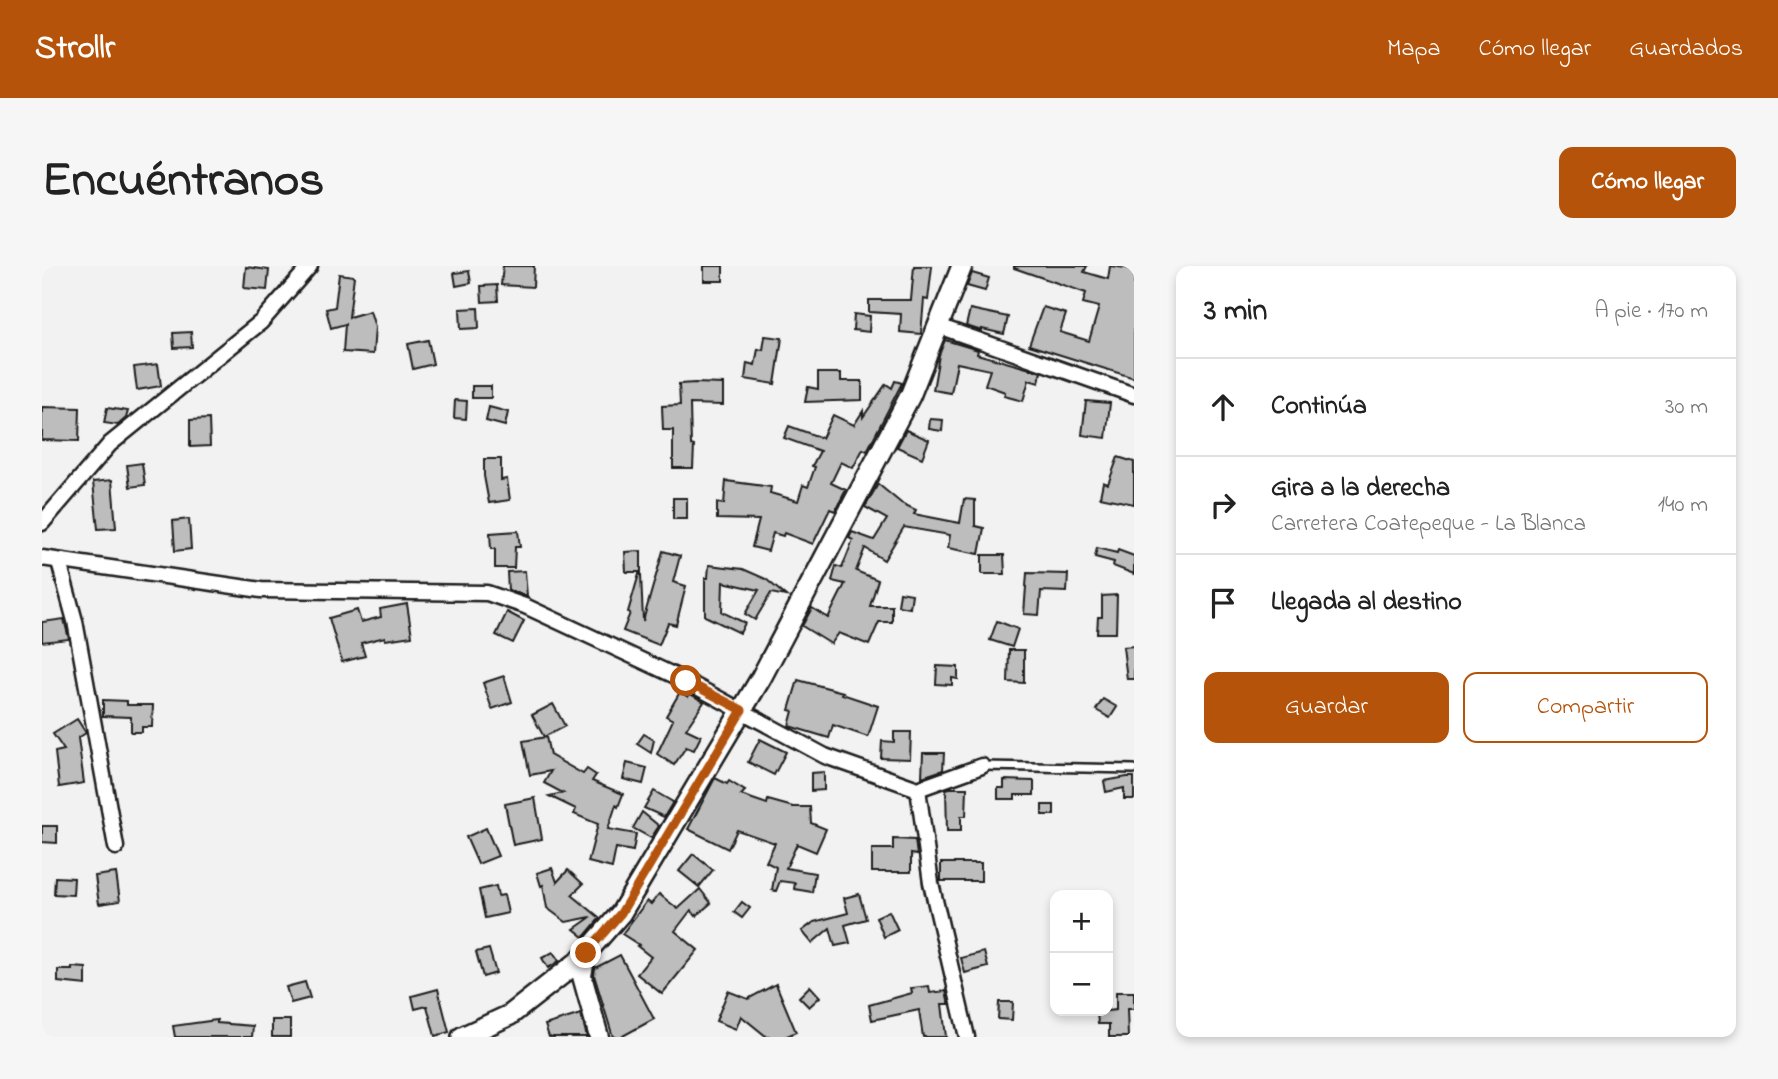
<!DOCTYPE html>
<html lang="es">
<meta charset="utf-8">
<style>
body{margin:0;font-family:"Indie Flower",sans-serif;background:#f6f6f6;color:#222}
.controls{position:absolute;right:21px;bottom:21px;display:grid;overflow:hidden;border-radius:14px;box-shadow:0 4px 10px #0003}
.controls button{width:63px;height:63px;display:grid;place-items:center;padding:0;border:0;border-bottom:2px solid #e0e0e0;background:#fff;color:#222;font:35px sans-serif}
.stop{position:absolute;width:21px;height:21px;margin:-16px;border:5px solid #b45309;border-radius:50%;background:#fff}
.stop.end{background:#b45309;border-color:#fff;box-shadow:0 2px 7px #0008}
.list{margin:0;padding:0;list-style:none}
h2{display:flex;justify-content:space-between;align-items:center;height:91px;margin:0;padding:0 28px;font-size:30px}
h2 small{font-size:23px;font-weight:400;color:#767676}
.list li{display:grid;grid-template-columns:46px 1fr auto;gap:21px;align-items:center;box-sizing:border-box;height:98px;padding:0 28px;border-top:2px solid #e0e0e0}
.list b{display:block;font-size:26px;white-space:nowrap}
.list p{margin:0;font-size:23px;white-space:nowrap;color:#767676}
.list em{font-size:23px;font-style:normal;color:#767676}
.actions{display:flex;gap:14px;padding:21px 28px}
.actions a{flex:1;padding:16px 0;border:2px solid #b45309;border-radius:14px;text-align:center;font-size:24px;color:#b45309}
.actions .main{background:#b45309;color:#fff}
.icon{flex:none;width:38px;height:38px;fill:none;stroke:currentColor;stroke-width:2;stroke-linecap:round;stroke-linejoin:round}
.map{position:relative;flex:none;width:1092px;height:771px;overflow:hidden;border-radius:14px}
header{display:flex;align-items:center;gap:42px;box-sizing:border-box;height:98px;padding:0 35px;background:#b45309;color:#fff}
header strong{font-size:33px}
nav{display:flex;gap:38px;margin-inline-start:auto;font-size:24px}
.intro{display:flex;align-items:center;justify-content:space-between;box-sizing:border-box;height:168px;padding:0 42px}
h1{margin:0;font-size:49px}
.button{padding:18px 32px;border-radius:14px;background:#b45309;color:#fff;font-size:24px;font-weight:700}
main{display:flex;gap:42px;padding:0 42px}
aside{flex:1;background:#fff;border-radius:14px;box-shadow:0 4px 10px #0003}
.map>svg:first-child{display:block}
.building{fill:#bdbdbd;stroke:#1c1c1c;stroke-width:2}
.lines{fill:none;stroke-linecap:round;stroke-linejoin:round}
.service-casing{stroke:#1c1c1c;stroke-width:12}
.minor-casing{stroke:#1c1c1c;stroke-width:19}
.tertiary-casing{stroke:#1c1c1c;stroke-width:23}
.secondary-casing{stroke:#1c1c1c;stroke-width:24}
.service{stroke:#fff;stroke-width:7}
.minor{stroke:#fff;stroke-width:14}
.tertiary{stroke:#fff;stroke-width:18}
.secondary{stroke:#fff;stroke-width:19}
.route{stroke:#b45309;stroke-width:9}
</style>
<header>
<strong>Strollr</strong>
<nav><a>Mapa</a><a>Cómo llegar</a><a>Guardados</a></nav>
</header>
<div class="intro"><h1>Encuéntranos</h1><a class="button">Cómo llegar</a></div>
<main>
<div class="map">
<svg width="1092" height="771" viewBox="0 0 1092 771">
<rect width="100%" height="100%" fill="#f2f2f2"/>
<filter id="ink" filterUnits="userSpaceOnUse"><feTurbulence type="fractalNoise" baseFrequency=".0143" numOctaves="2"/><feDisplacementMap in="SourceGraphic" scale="14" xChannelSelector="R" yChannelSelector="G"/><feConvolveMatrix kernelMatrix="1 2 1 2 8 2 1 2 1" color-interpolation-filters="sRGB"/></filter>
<g filter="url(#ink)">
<!-- building -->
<g class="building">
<polygon points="461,0 492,0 491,21 459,19"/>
<rect x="662" y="0" width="19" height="15"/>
<polygon points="872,0 890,0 886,34 882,33 879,68 858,66 859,48 827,46 827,34 869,34"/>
<polygon points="972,0 1045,0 1042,6 1066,13 1068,0 1092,3 1092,112 987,79 1001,41 1024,48 1018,66 1047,75 1057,41 1041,37 1044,27 972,2"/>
<polygon points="204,1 227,4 225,24 202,22"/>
<polygon points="427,5 429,17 414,20 412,7"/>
<polygon points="930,7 947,12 943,25 925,20"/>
<polygon points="297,8 312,10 307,51 328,45 333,61 331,88 301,86 303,58 289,62 284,43 293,41"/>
<polygon points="455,19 456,35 440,36 439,20"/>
<polygon points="436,42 437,62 419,63 418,43"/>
<polygon points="928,43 966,51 962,68 940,63 940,65 924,60"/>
<polygon points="812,48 828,50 827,66 811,64"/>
<polygon points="149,66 150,81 132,82 131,67"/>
<polygon points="723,70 740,72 733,118 703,113 705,97 713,99 716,83 721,84"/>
<polygon points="386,74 391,98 371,103 366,78"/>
<polygon points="903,74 936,84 935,88 999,106 997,117 987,114 981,135 962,130 963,126 943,119 948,104 915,97 909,127 891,124 897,89"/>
<polygon points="116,98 119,120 95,124 92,101"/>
<polygon points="776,107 799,107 799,115 820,115 820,134 763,136 766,121 776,123"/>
<polygon points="853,115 860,117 825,185 821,183 811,202 799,196 789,217 804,224 793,245 788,243 771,278 742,267 741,270 731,267 726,285 710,281 717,254 675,253 675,237 682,238 684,215 729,221 728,227 756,235 761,219 766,221 773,201 770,200 778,185 742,172 747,160 780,172 791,149 812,159 821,145 821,151 844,118 850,122"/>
<polygon points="653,117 681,118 681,139 648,138 649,179 652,180 651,202 631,202 631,164 621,164 620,140 638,139 637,118"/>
<rect x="430" y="120" width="19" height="12"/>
<polygon points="413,134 425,135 424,153 412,152"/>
<polygon points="1044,135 1068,137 1064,172 1040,169"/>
<polygon points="0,141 38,142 37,175 0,174"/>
<polygon points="447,141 466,146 463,160 444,155"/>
<polygon points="65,142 86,145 84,152 76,159 62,157"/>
<polygon points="167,153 168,180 148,181 148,154"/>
<polygon points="888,153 901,154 900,165 887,163"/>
<polygon points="864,164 887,174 880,192 855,181"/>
<polygon points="1076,191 1092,196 1092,238 1058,231 1061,216 1066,218"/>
<polygon points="442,193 459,193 459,214 465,213 468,234 447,237 442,210"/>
<polygon points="100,197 103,219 88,221 85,199"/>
<polygon points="70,214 74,262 56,263 51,216"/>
<polygon points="836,218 859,237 874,244 872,248 918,257 922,233 933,234 933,260 942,262 937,288 906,282 908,269 862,261 842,294 823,282 814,305 836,314 828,340 850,340 850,356 837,356 827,379 797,367 789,378 760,360 770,342 786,352 803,318 790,315 794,300 800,302 811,274 807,272 810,266 832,274 845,253 823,241"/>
<rect x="631" y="232" width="14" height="21"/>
<polygon points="147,253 149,283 133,285 131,255"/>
<polygon points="476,265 478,281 473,281 472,302 453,302 453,283 449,283 448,267"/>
<polygon points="1055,282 1075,287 1076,284 1092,290 1092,308 1071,300 1072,296 1053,291"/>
<polygon points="599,285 599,306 584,306 583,286"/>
<polygon points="621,285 638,290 631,316 644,320 634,359 626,357 617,379 581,365 588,347 586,346 597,308 599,308 601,355"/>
<polygon points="940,289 962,289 963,308 940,308"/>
<polygon points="667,299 701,303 724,313 744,330 729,327 713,354 703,348 717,324 681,316 680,346 703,357 698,367 663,350 663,312 666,312"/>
<polygon points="483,305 485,330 466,324 465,306"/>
<polygon points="985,307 1026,308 1025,326 999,325 997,349 982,348"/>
<polygon points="858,326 870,328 868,342 856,340"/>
<polygon points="1075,329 1074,367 1055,367 1056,351 1060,351 1060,330"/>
<polygon points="365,338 370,370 343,374 343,371 319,377 323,390 300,396 287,352 315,344 319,356 339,351 338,343"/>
<polygon points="465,346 482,355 471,377 454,369"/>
<polygon points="22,353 27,373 0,376 0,356"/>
<polygon points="955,355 976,363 970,381 948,374"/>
<polygon points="1092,380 1092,413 1085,413 1081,381"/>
<polygon points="967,384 982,384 982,417 966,416"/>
<polygon points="895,400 916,401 916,413 910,412 910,419 894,418"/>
<polygon points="462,410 470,436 450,443 441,417"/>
<polygon points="756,414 801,426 800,428 836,440 826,471 791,459 787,472 747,460 751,445 747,444"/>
<polygon points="638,426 646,431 648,428 662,436 644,463 659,470 652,484 644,481 632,499 615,488 631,454 624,450"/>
<polygon points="1061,433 1075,441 1068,452 1054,444"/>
<polygon points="61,434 85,435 85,439 111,439 110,461 100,461 100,466 89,466 89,451 61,450"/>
<polygon points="511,438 523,460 502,471 490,449"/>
<polygon points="35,453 44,467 36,472 42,517 17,521 13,486 22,484 11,468"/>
<polygon points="852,466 869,466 868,493 839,492 840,475 852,476"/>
<polygon points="602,468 612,474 609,487 595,478"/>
<polygon points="504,471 508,489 541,508 545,503 554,509 550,515 581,528 576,541 574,539 566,563 594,568 591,585 574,582 570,602 546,596 556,558 532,548 534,543 507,530 521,527 502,517 509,505 488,509 481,475"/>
<polygon points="718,473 744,486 732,509 706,496"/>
<polygon points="881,487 902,487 901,504 880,511"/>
<polygon points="585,497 605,502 601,518 581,513"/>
<polygon points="782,506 782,524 769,525 769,507"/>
<polygon points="1085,511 1092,511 1092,533 1082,533 1082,522 1064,526 1062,515"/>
<polygon points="673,512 685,518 687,515 703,525 699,529 725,538 726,534 751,541 768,541 769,557 784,563 774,586 755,578 744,602 773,607 770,626 752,623 753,617 738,615 734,625 730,624 734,601 724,596 733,577 695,564 686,583 646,563"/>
<polygon points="962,514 992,515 992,529 973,529 973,533 956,533 956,522 962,522"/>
<polygon points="908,522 925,522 924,550 919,550 919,565 905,565 904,523"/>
<polygon points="612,525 631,536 622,551 602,542"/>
<polygon points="493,532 500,573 471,579 463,538"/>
<rect x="1000" y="539" width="12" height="10"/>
<polygon points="600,546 617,560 609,572 591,562"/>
<polygon points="0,560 15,560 15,577 0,576"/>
<polygon points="444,562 456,590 436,598 424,571"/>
<polygon points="851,573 873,574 875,589 869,588 869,606 830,606 830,583 851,583"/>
<polygon points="651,588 671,604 657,621 637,605"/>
<rect x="899" y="597" width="40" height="18"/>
<polygon points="510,602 515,616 526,604 541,618 530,629 558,652 542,671 532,663 549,651 524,656 505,642 501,619 499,620 495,607"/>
<polygon points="74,607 78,635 57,638 53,610"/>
<polygon points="13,611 32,612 31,629 12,628"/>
<polygon points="454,620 456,630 462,629 466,647 443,652 437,624"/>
<polygon points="658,623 669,637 654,650 649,644 633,665 656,684 620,728 595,708 609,691 595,680 597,679 580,668 605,635 609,638 617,628 636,643"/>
<polygon points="817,628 824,653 803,659 808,677 793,680 788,662 770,677 760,665 772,656 806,647 802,632"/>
<polygon points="700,636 708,642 700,652 692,646"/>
<polygon points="847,645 856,664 842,671 834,651"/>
<polygon points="447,683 454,707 441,711 434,686"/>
<polygon points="511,686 517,695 506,702 500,692"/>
<polygon points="942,686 946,701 923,707 919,692"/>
<polygon points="578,689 612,753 579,771 571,771 552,709 553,702"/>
<polygon points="30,701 44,702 44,719 16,716 16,704 30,704"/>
<polygon points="263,716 268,732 249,737 244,721"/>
<polygon points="734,718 754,766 743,771 725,771 699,750 694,763 674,755 686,725 706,733"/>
<polygon points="768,720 778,731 767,741 757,731"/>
<polygon points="887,720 888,727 904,725 907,738 900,738 904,771 881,771 877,744 830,754 827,739 870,727 869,722"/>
<polygon points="396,723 407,766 393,770 385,740 373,743 370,730"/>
<polygon points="1074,726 1092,726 1092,743 1085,743 1086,771 1067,771 1067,758 1056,758 1055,746 1074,744"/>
<polygon points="957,736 971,736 970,754 956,753"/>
<polygon points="539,748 545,771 507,771 503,759"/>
<polygon points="175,754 175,757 211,760 210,771 133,771 131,760"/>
<rect x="230" y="754" width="18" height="17"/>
</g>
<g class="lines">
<defs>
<polyline id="service" points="940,500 1092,503"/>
<g id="minor">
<polyline points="896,60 1092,129"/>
<polyline points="0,257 68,178 219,56 268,0"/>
<polyline points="0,292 219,324 445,327 483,340 644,415 783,490 876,523 940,500"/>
<polyline points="17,296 33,355 74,581"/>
<polyline points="876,523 889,617 925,771"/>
</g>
<polyline id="tertiary" points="544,687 540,710 557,771"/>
<polyline id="secondary" points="420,771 468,749 537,695 579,647 719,412 868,130 920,0"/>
</defs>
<!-- service casing -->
<use href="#service" class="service-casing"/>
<!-- minor casing -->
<use href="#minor" class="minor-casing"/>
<!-- tertiary casing -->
<use href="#tertiary" class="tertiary-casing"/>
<!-- secondary casing -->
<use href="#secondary" class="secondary-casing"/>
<!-- service -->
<use href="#service" class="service"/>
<!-- minor -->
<use href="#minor" class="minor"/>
<!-- tertiary -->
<use href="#tertiary" class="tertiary"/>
<!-- secondary -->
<use href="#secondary" class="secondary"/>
</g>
</g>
<g class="lines" filter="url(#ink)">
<!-- route -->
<polyline class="route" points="544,687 579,647 700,444 644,415"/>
</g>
</svg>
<div class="controls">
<button>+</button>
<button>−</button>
</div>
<div class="stop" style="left:644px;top:415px"></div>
<div class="stop end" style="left:544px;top:687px"></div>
</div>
<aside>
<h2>3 min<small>A pie · 170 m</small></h2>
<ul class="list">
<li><svg class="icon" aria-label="ahead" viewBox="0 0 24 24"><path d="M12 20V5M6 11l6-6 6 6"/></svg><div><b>Continúa</b></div><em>30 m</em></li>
<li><svg class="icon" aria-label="right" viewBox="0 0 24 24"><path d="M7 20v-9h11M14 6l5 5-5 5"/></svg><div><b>Gira a la derecha</b><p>Carretera Coatepeque - La Blanca</p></div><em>140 m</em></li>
<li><svg class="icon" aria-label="arrive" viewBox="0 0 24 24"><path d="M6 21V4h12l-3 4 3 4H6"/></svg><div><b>Llegada al destino</b></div></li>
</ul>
<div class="actions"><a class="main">Guardar</a><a>Compartir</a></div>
</aside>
</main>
